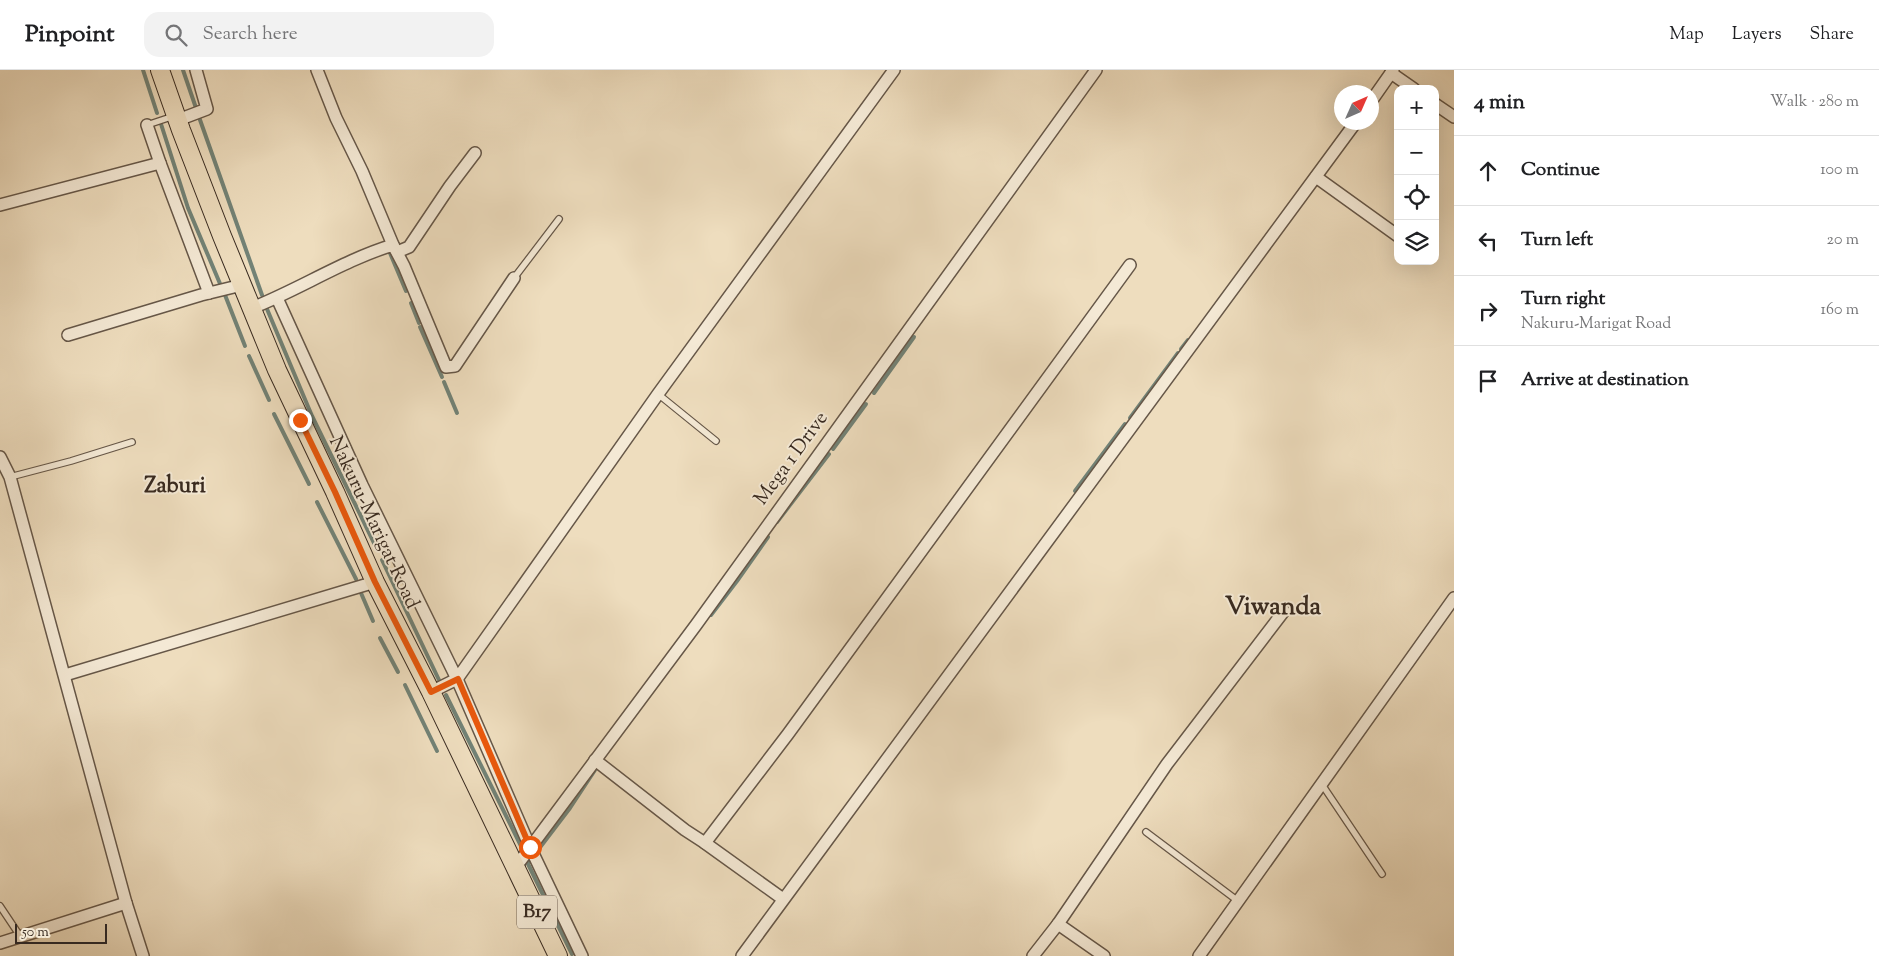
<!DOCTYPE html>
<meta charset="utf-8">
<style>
body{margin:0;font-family:"Sorts Mill Goudy",serif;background:#f2f2f2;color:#202124}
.controls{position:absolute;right:15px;top:15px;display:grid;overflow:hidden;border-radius:10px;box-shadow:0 5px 20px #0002}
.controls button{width:45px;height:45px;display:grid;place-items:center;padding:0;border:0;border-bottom:1px solid #e0e0e0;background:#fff;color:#202124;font:25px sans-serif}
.compass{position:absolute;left:1334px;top:15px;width:45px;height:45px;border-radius:50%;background:#fff;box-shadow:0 5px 20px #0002;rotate:45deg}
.scale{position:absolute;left:15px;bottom:12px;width:92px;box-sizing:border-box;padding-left:5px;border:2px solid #382a20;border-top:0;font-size:14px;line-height:18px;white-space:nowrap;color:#382a20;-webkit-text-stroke:4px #f4e9d5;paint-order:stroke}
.stop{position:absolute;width:15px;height:15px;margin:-11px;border:4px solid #ea580c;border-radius:50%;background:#fff}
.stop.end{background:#ea580c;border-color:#fff;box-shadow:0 1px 5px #0008}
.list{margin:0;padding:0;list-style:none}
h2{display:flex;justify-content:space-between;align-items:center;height:65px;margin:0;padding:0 20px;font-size:21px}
h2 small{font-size:16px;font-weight:400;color:#757577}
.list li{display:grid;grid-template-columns:32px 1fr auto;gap:15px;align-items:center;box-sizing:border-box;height:70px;padding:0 20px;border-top:1px solid #e0e0e0}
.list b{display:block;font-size:19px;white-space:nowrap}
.list p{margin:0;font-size:16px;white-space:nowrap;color:#757577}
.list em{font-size:16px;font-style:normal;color:#757577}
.icon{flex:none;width:28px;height:28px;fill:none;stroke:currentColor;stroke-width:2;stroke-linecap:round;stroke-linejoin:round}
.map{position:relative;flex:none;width:1454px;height:886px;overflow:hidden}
header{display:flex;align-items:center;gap:30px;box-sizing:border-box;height:70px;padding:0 25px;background:#fff;border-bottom:1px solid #e0e0e0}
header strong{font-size:24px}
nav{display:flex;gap:28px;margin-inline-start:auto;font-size:18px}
.search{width:350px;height:45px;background:#f2f2f2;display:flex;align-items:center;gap:12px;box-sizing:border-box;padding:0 18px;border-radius:15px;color:#757577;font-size:19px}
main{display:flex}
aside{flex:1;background:#fff}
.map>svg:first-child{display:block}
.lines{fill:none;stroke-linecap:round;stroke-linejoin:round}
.stream{stroke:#728276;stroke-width:4}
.service-casing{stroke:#665748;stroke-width:8}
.minor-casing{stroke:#665748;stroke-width:14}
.primary-casing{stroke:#382a20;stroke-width:20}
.service{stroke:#f4e9d5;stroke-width:5.5}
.minor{stroke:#f4e9d5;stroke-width:11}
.primary{stroke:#eeddbe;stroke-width:18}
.route{stroke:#ea580c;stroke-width:6}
.labels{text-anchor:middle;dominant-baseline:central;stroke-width:4;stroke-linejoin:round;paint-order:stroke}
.shield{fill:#f4e9d5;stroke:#706356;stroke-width:1}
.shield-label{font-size:19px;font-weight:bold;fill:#382a20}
.street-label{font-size:20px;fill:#382a20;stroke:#f4e9d5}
.quarter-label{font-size:22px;font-weight:bold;fill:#382a20;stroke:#f4e9d5}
.district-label{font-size:25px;font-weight:bold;fill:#382a20;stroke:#f4e9d5}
</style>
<header>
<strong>Pinpoint</strong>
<div class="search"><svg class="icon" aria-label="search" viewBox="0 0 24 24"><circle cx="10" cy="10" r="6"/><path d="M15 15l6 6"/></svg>Search here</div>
<nav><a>Map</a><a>Layers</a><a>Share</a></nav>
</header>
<main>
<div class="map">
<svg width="1454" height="886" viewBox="0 0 1454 886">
<rect width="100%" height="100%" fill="#eeddbe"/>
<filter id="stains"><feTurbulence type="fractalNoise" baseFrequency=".004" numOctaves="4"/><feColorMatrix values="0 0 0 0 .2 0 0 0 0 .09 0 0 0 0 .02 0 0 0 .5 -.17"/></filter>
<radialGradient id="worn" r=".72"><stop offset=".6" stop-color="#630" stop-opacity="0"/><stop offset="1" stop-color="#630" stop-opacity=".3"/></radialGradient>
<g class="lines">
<!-- stream -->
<g class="stream">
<polyline points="143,0 157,43"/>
<polyline points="183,0 196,38"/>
<polyline points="199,47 262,225"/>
<polyline points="161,54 188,138 221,216"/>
<polyline points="390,183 406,221"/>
<polyline points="225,225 245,276"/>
<polyline points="411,233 419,253"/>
<polyline points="267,239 312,346 376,477"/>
<polyline points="420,257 442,307"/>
<polyline points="1181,279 1188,270"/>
<polyline points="249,286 269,330"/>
<polyline points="444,312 457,343"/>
<polyline points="874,323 914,267"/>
<polyline points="274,344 309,414"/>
<polyline points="1130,348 1178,283"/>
<polyline points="833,379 866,334"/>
<polyline points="1075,421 1125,354"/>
<polyline points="317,432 356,509"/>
<polyline points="777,452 829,384"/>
<polyline points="382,490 439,610"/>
<polyline points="361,523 373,551"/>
<polyline points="711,545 737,511 768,467"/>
<polyline points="380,568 398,602"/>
<polyline points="405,615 437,681"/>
<polyline points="446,625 521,776"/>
<polyline points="538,780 570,738 595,700"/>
<polyline points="532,788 528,794 572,884"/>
</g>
<defs>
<g id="service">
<polyline points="147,55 174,46"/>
<polyline points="514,208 559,149"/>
<polyline points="658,324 716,371"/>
<polyline points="10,407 71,391 132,372"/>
<polyline points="1321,713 1382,804"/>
<polyline points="1146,762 1238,831"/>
<polyline points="0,836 20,866"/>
</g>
<g id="minor">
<polyline points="317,0 336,48 362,101 393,175"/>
<polyline points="1391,3 1414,19"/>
<polyline points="1372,30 1393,0"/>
<polyline points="1435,34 1454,47"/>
<polyline points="178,50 207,39 196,0"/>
<polyline points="147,55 160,93 209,223"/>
<polyline points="1316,107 1398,166"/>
<polyline points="0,135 160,93"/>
<polyline points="397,182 409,177 450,116 475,83"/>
<polyline points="277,228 362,415 457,609 530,777 582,886"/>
<path d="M252,238C300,219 344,190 393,175L404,196L446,297L455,296L514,208"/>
<polyline points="68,265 201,225 242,215"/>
<polyline points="0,387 10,407 126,833 143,886"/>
<polyline points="65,605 375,512"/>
<polyline points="431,622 457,609 658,324 894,0"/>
<polyline points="595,690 685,760 705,773 788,664 1130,195"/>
<polyline points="705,773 783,829"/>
<polyline points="515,798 696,555 1096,0"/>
<polyline points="1058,854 1104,886"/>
<polyline points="0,873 126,833"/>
<polyline points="742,886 1356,52"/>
<polyline points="1033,886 1058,854 1167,694 1284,541"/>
<polyline points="1199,886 1454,528"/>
</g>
<polyline id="primary" points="160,0 181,60 222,166 277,300 335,422 375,512 431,622 558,886"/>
</defs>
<!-- service casing -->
<use href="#service" class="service-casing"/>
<!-- minor casing -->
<use href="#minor" class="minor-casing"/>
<!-- primary casing -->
<use href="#primary" class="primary-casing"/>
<!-- service -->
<use href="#service" class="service"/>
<!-- minor -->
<use href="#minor" class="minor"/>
<!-- primary -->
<use href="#primary" class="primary"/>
</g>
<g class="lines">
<!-- route -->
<polyline class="route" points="300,350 335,422 375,512 431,622 458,609 530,777"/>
</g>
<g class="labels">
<!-- shield labels -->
<rect class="shield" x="517" y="825.5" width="40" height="33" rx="4"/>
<g class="shield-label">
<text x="537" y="842">B17</text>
</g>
<!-- street labels -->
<g class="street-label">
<text transform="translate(792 389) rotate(-54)">Mega 1 Drive</text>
<text transform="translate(373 453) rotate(65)">Nakuru-Marigat Road</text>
</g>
<!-- quarter labels -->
<g class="quarter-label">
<text x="175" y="417">Zaburi</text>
</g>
<!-- district labels -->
<g class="district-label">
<text x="1273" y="538">Viwanda</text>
</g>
</g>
<rect width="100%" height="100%" filter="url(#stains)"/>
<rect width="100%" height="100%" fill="url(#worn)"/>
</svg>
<div class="controls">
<button>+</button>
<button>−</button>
<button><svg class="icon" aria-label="locate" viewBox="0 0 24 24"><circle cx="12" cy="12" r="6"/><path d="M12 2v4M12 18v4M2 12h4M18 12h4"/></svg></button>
<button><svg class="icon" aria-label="layers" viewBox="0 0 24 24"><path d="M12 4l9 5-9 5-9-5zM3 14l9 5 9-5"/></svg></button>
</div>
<svg class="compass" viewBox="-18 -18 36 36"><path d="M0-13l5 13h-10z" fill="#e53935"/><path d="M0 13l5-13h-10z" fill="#757577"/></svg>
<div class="scale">50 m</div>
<div class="stop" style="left:530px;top:777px"></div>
<div class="stop end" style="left:300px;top:350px"></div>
</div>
<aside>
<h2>4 min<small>Walk · 280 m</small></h2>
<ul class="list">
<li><svg class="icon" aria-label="ahead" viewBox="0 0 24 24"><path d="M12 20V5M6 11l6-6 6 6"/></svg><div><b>Continue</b></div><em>100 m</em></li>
<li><svg class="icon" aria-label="left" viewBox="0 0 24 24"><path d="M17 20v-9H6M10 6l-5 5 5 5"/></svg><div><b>Turn left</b></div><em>20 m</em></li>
<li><svg class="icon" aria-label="right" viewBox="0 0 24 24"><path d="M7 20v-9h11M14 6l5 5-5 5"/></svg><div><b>Turn right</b><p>Nakuru-Marigat Road</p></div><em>160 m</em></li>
<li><svg class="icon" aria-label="arrive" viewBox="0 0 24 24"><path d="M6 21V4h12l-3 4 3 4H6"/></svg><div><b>Arrive at destination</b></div></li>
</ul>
</aside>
</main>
